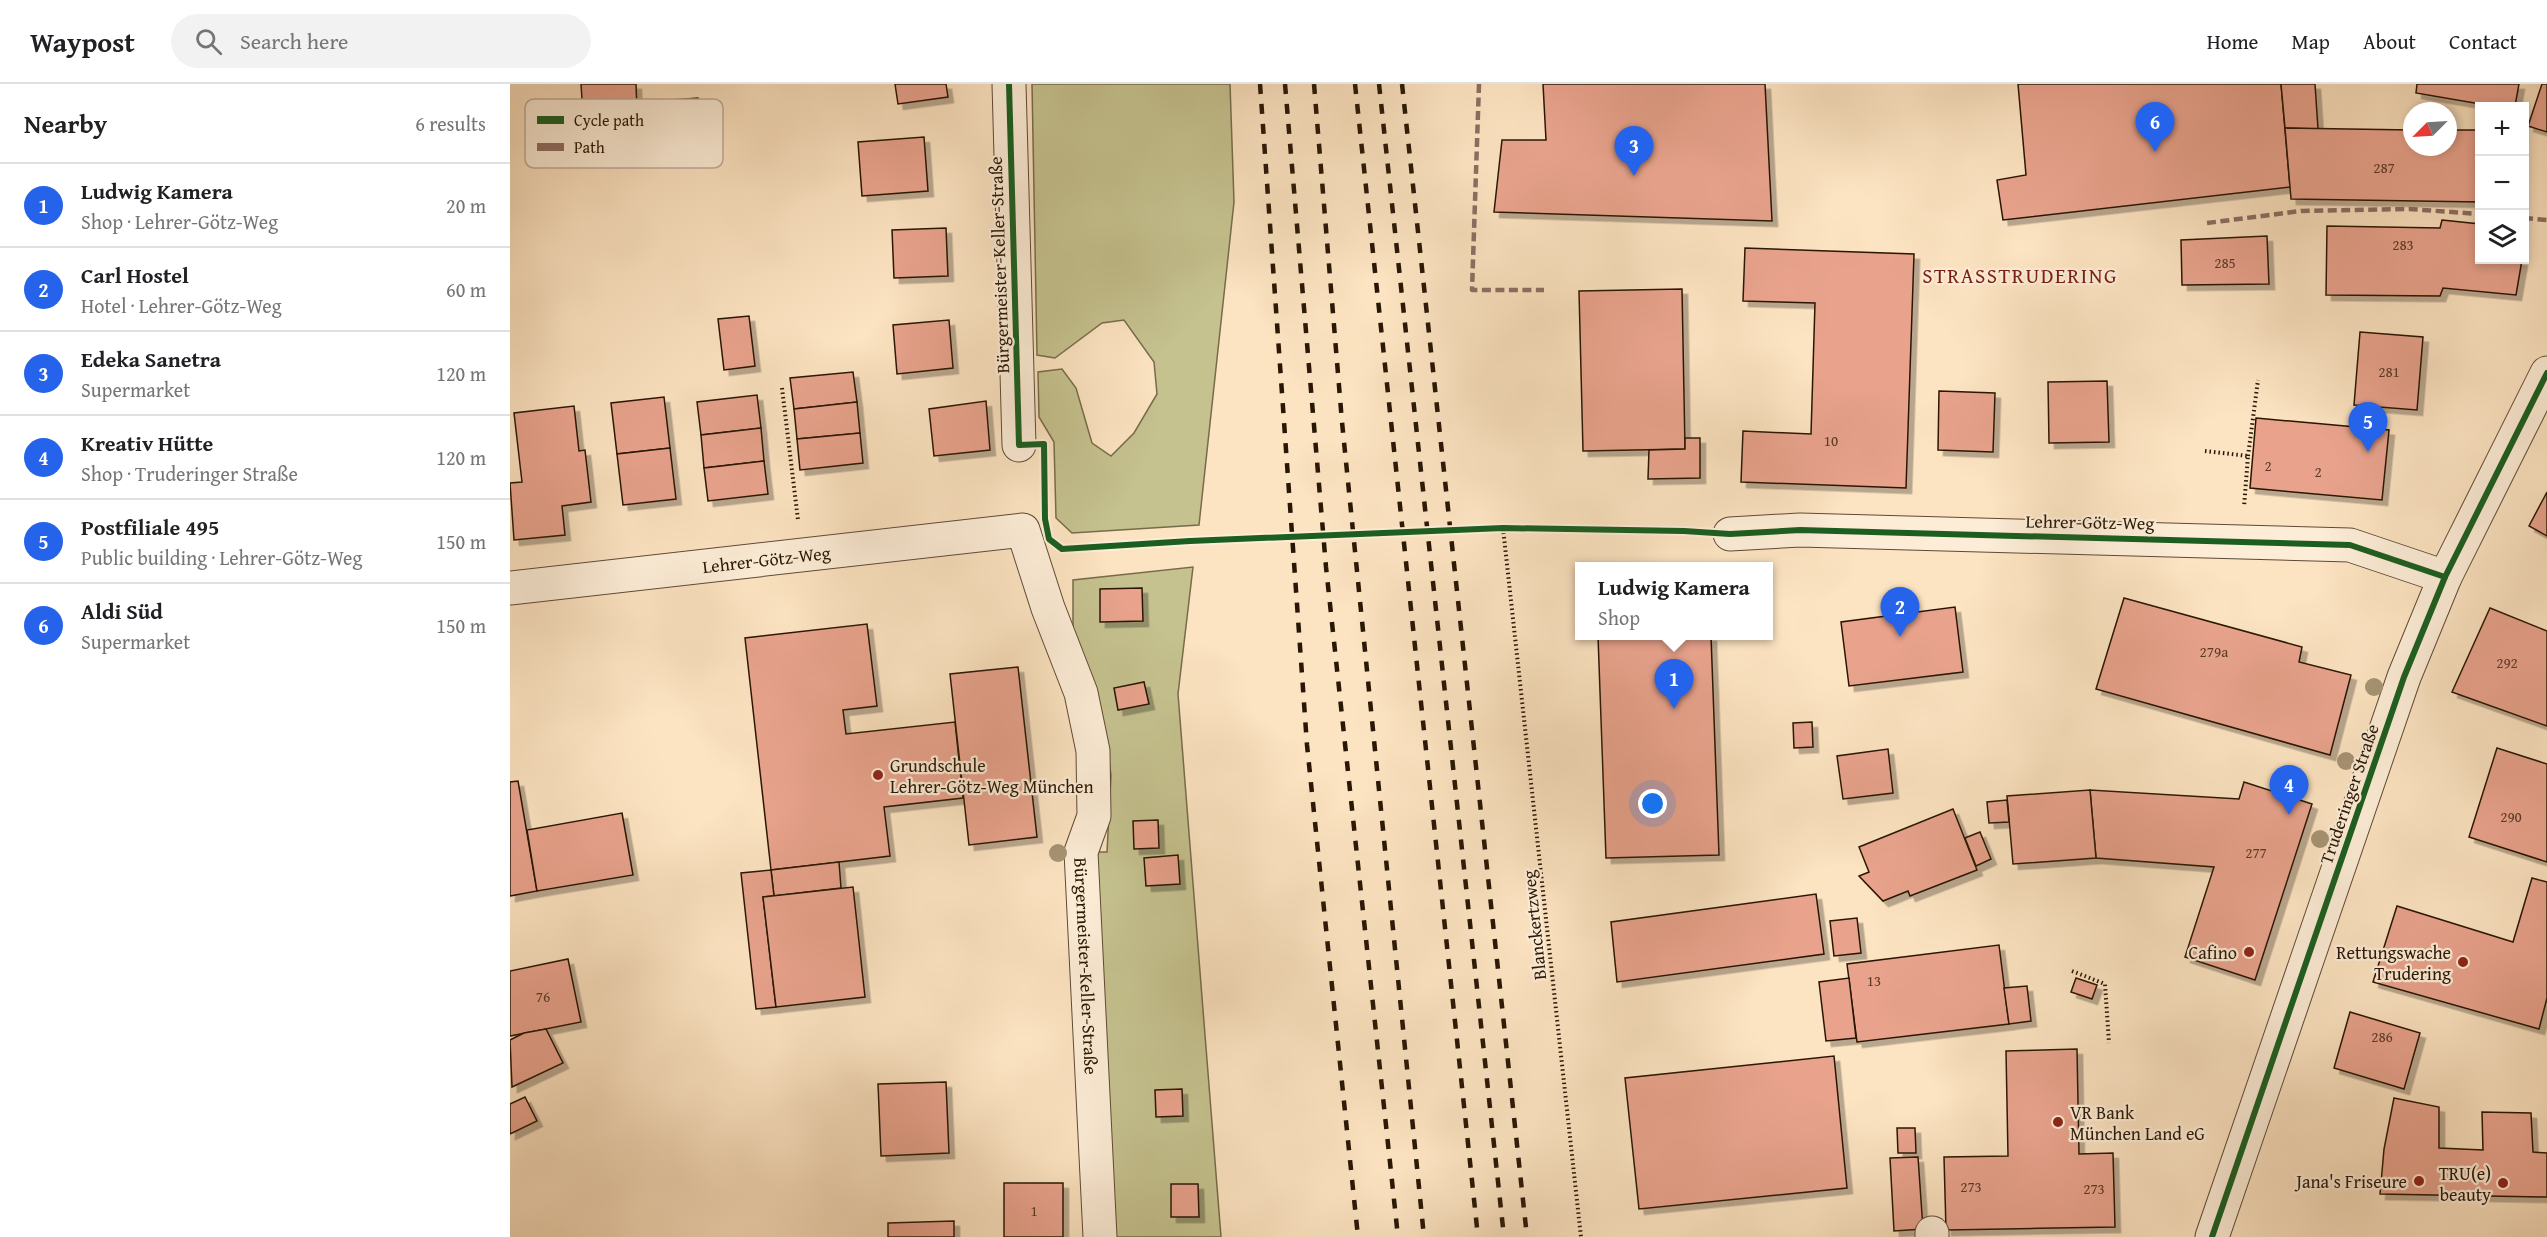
<!DOCTYPE html>
<meta charset="utf-8">
<style>
body{margin:0;font-family:"Gentium Book Plus",serif;background:#f2f2f2;color:#202124}
.controls{position:absolute;right:18px;top:18px;display:grid;overflow:hidden;border-radius:0px;box-shadow:0 3px 9px #0003}
.controls button{width:54px;height:54px;display:grid;place-items:center;padding:0;border:0;border-bottom:2px solid #e0e0e0;background:#fff;color:#202124;font:30px sans-serif}
.compass{position:absolute;left:1893px;top:18px;width:54px;height:54px;border-radius:50%;background:#fff;box-shadow:0 3px 9px #0003;rotate:246deg}
.you{position:absolute;left:1143px;top:720px;width:21px;height:21px;margin:-15px;border:4px solid #fff;border-radius:50%;background:#1a73e8;box-shadow:0 0 0 9px #1a73e833}
.badge{display:grid;place-items:center;width:39px;height:39px;border-radius:50%;background:#2563eb;color:#fff;font-size:20px;font-weight:700}
.pin{position:absolute;translate:-50% -50px;filter:drop-shadow(0 2px 3px #0008)}
.pin::after{content:'';position:absolute;top:32px;width:21px;height:18px;background:inherit;clip-path:polygon(0 0,100% 0,50% 100%)}
.popup{position:absolute;left:1065px;top:478px;width:198px;height:78px;box-sizing:border-box;display:grid;place-content:center;border-radius:0px;background:#fff;filter:drop-shadow(0 2px 4px #0005);font-size:20px;white-space:nowrap;color:#757577}
.popup b{font-size:22px;color:#202124}
.popup::after{content:'';position:absolute;left:50%;top:100%;margin-left:-12px;border:12px solid transparent;border-top-color:#fff}
.list{margin:0;padding:0;list-style:none}
h2{display:flex;justify-content:space-between;align-items:center;height:78px;margin:0;padding:0 24px;font-size:26px}
h2 small{font-size:20px;font-weight:400;color:#757577}
.list li{display:grid;grid-template-columns:39px 1fr auto;gap:18px;align-items:center;box-sizing:border-box;height:84px;padding:0 24px;border-top:2px solid #e0e0e0}
.list b{display:block;font-size:22px;white-space:nowrap}
.list p{margin:0;font-size:20px;white-space:nowrap;color:#757577}
.list em{font-size:20px;font-style:normal;color:#757577}
.icon{flex:none;width:33px;height:33px;fill:none;stroke:currentColor;stroke-width:2;stroke-linecap:round;stroke-linejoin:round}
.map{position:relative;flex:none;width:2037px;height:1153px;overflow:hidden}
header{display:flex;align-items:center;gap:36px;box-sizing:border-box;height:84px;padding:0 30px;background:#fff;border-bottom:2px solid #e0e0e0}
header strong{font-size:28px}
nav{display:flex;gap:33px;margin-inline-start:auto;font-size:21px}
.search{width:420px;height:54px;background:#f2f2f2;display:flex;align-items:center;gap:15px;box-sizing:border-box;padding:0 21px;border-radius:33px;color:#757577;font-size:22px}
main{display:flex}
aside{flex:1;background:#fff}
.map>svg:first-child{display:block}
.green{fill:#c5c28f;stroke:#776c4a;stroke-width:1.5}
.building{fill:#e9a38d;stroke:#291705;stroke-width:1.5;filter:url(#shadow)}
.lines{fill:none;stroke-linecap:round;stroke-linejoin:round}
.minor-casing{stroke:#5e4a34;stroke-width:35}
.path{stroke:#291705;stroke-width:4;stroke-dasharray:1.5 3;stroke-linecap:butt}
.minor{stroke:#fdedd7;stroke-width:33}
.rail{stroke:#291705;stroke-width:4.5;stroke-dasharray:10 10;stroke-linecap:butt}
.quiet{stroke:#8d6e63;stroke-width:4.5;stroke-dasharray:9 4.5;stroke-linecap:butt}
.cycleway-casing{stroke:#fdedd7;stroke-width:10}
.cycleway{stroke:#1b5e20;stroke-width:6}
.tree{fill:#a69474}
.poi-dot{fill:#8f2418;stroke:#fdedd7;stroke-width:2}
.labels{text-anchor:middle;dominant-baseline:central;stroke-width:4.5;stroke-linejoin:round;paint-order:stroke}
.number-label{font-size:15px;fill:#593a27}
.street-label{font-size:18px;fill:#291705;stroke:#fdedd7}
.poi-label{font-size:18px;fill:#291705;stroke:#fdedd7;text-anchor:end}
.quarter-label{font-size:21px;letter-spacing:1.5px;fill:#7a1f14;stroke:#fdedd7}
.key{fill:#fdedd7;stroke:#bdad98;stroke-width:1.5}
.key-label{font-size:16px;fill:#291705}
</style>
<header>
<strong>Waypost</strong>
<div class="search"><svg class="icon" aria-label="search" viewBox="0 0 24 24"><circle cx="10" cy="10" r="6"/><path d="M15 15l6 6"/></svg>Search here</div>
<nav><a>Home</a><a>Map</a><a>About</a><a>Contact</a></nav>
</header>
<main>
<aside>
<h2>Nearby<small>6 results</small></h2>
<ul class="list">
<li><span class="badge">1</span><div><b>Ludwig Kamera</b><p>Shop · Lehrer-Götz-Weg</p></div><em>20 m</em></li>
<li><span class="badge">2</span><div><b>Carl Hostel</b><p>Hotel · Lehrer-Götz-Weg</p></div><em>60 m</em></li>
<li><span class="badge">3</span><div><b>Edeka Sanetra</b><p>Supermarket</p></div><em>120 m</em></li>
<li><span class="badge">4</span><div><b>Kreativ Hütte</b><p>Shop · Truderinger Straße</p></div><em>120 m</em></li>
<li><span class="badge">5</span><div><b>Postfiliale 495</b><p>Public building · Lehrer-Götz-Weg</p></div><em>150 m</em></li>
<li><span class="badge">6</span><div><b>Aldi Süd</b><p>Supermarket</p></div><em>150 m</em></li>
</ul>
</aside>
<div class="map">
<svg width="2037" height="1153" viewBox="0 0 2037 1153">
<defs>
<filter id="shadow"><feDropShadow dx="5.5" dy="5.5" stdDeviation="0" flood-color="#0004"/></filter>
</defs>
<rect width="100%" height="100%" fill="#fce3c1"/>
<filter id="stains"><feTurbulence type="fractalNoise" baseFrequency=".00333" numOctaves="4"/><feColorMatrix values="0 0 0 0 .2 0 0 0 0 .09 0 0 0 0 .02 0 0 0 .5 -.17"/></filter>
<radialGradient id="worn" r=".72"><stop offset=".6" stop-color="#630" stop-opacity="0"/><stop offset="1" stop-color="#630" stop-opacity=".3"/></radialGradient>
<!-- green -->
<g class="green">
<polygon points="522,0 720,0 724,118 689,441 562,449 546,434 544,358 529,333 528,288 552,285 566,304 582,359 601,372 624,349 647,310 644,278 614,236 592,239 545,274 527,271"/>
<polygon points="683,483 668,610 711,1153 600,1153 585,768 597,768 601,691 591,625 563,555 563,496"/>
</g>
<!-- building -->
<g class="building">
<polygon points="71,0 126,0 127,28 73,31"/>
<polygon points="385,0 436,0 438,13 388,20"/>
<polygon points="1033,0 1255,0 1262,137 984,128 992,56 1036,56"/>
<polygon points="1508,0 1771,0 1780,103 1493,136 1487,96 1516,91"/>
<polygon points="1771,0 1805,0 1808,45 1775,44"/>
<polygon points="1907,0 2009,0 2005,22 1982,22 1906,9"/>
<polygon points="2032,0 2037,0 2037,48 2018,42"/>
<polygon points="188,14 192,66 153,69 148,17"/>
<polygon points="73,22 75,59 58,60 56,23"/>
<polygon points="1775,44 1902,46 1902,63 1938,63 1938,46 1970,46 1970,118 1781,115"/>
<polygon points="414,53 418,107 352,112 348,58"/>
<polygon points="1932,136 1970,140 1970,176 2012,176 2006,211 1933,204 1930,212 1816,211 1817,142 1930,144"/>
<polygon points="436,144 438,192 384,194 382,146"/>
<polygon points="1757,152 1759,200 1672,201 1671,156"/>
<polygon points="1235,164 1404,170 1396,404 1231,398 1233,347 1301,350 1305,219 1233,217"/>
<polygon points="1172,205 1175,365 1073,367 1069,207"/>
<polygon points="239,232 245,282 214,286 208,235"/>
<polygon points="439,236 443,284 387,290 383,241"/>
<polygon points="1850,248 1913,253 1907,326 1844,321"/>
<polygon points="343,288 347,318 284,325 280,294"/>
<polygon points="1597,297 1599,358 1539,359 1538,298"/>
<polygon points="1429,307 1485,309 1483,368 1428,366"/>
<polygon points="247,311 251,344 191,351 187,318"/>
<polygon points="154,313 160,364 107,370 101,319"/>
<polygon points="476,317 480,366 424,372 419,325"/>
<polygon points="347,318 350,349 287,355 284,325"/>
<polygon points="64,322 69,367 75,366 81,418 52,422 55,451 4,456 0,399 12,398 4,329"/>
<polygon points="1746,334 1879,346 1872,416 1740,404"/>
<polygon points="251,344 254,377 194,384 191,351"/>
<polygon points="350,349 353,379 290,386 287,355"/>
<polygon points="1175,354 1190,354 1190,394 1138,395 1139,366 1175,365"/>
<polygon points="160,364 166,415 113,421 107,370"/>
<polygon points="254,377 258,410 198,417 194,384"/>
<polygon points="2037,408 2037,452 2019,442"/>
<polygon points="632,504 633,537 590,538 590,505"/>
<polygon points="1614,514 1792,563 1789,578 1841,591 1820,671 1586,605"/>
<polygon points="1445,523 1453,588 1339,602 1331,538"/>
<polygon points="1980,524 2037,547 2037,642 1942,608"/>
<polygon points="357,540 367,622 333,626 336,650 445,638 453,714 374,723 380,772 261,786 235,554"/>
<polygon points="1088,552 1201,552 1209,771 1096,774"/>
<polygon points="508,583 527,753 459,761 440,590"/>
<polygon points="634,598 639,620 608,626 604,604"/>
<polygon points="1302,638 1303,663 1284,664 1283,639"/>
<polygon points="1987,664 2037,680 2037,778 1959,753"/>
<polygon points="1378,665 1383,709 1333,715 1327,672"/>
<polygon points="8,697 27,807 0,812 0,698"/>
<polygon points="1734,698 1802,720 1745,896 1675,873 1704,783 1586,774 1580,706 1729,715"/>
<polygon points="1580,706 1586,774 1503,780 1497,712"/>
<polygon points="1497,716 1499,738 1479,739 1477,718"/>
<polygon points="1443,725 1467,786 1400,812 1398,807 1373,817 1349,792 1359,788 1349,763"/>
<polygon points="112,729 123,791 27,807 17,746"/>
<polygon points="648,736 649,764 624,765 623,737"/>
<polygon points="1470,748 1481,775 1466,782 1455,754"/>
<polygon points="668,771 670,800 636,802 634,774"/>
<polygon points="329,778 331,804 264,812 261,786"/>
<polygon points="261,786 264,812 253,813 266,923 246,925 231,789"/>
<polygon points="2022,794 2037,798 2037,914 2029,945 1863,898 1887,822 2003,858"/>
<polygon points="343,803 355,913 266,923 253,813"/>
<polygon points="1306,810 1314,870 1107,898 1101,838"/>
<polygon points="1347,834 1351,869 1324,872 1320,837"/>
<polygon points="1489,861 1499,940 1347,958 1337,880"/>
<polygon points="58,875 71,938 0,952 0,887"/>
<polygon points="1339,894 1346,954 1316,957 1309,898"/>
<polygon points="1566,894 1587,901 1582,915 1561,908"/>
<polygon points="1517,902 1521,937 1499,940 1494,904"/>
<polygon points="1840,928 1910,949 1894,1005 1824,984"/>
<polygon points="36,945 53,979 2,1003 0,956 14,949"/>
<polygon points="1567,965 1569,1070 1603,1069 1605,1143 1436,1146 1434,1073 1498,1072 1496,967"/>
<polygon points="1324,972 1337,1104 1129,1125 1115,994"/>
<polygon points="436,998 439,1069 371,1072 368,1000"/>
<polygon points="672,1005 673,1032 646,1033 645,1006"/>
<polygon points="15,1013 27,1037 0,1050 0,1020"/>
<polygon points="1884,1014 1929,1023 1929,1064 1973,1066 1972,1028 2021,1029 2023,1068 2037,1069 2037,1113 1870,1110 1874,1065"/>
<polygon points="1387,1044 1405,1044 1406,1069 1388,1069"/>
<polygon points="1408,1073 1413,1145 1384,1147 1380,1074"/>
<rect x="494" y="1099" width="59" height="54"/>
<polygon points="661,1100 688,1100 689,1133 661,1133"/>
<polygon points="444,1137 444,1153 378,1153 378,1139"/>
</g>
<g class="lines">
<defs>
<g id="minor">
<polyline points="499,0 509,361"/>
<polyline points="1220,450 1290,446 1840,461 1935,493"/>
<path id="s1" d="M0,504L513,446L538,524L571,609L583,667L584,732L571,768L590,1153"/>
<polyline points="1422,1149 1422,1153"/>
<polyline points="1702,1153 1894,593 1935,493 2037,289"/>
</g>
</defs>
<!-- minor casing -->
<use href="#minor" class="minor-casing"/>
<!-- path -->
<g class="path">
<polyline points="272,304 288,436"/>
<polyline points="1695,367 1738,372 1734,423"/>
<polyline points="1738,372 1748,296"/>
<polyline points="993,444 1071,1153"/>
<polyline points="1562,887 1595,900 1599,959"/>
</g>
<!-- minor -->
<use href="#minor" class="minor"/>
<!-- rail -->
<g class="rail">
<polyline points="750,0 797,661 848,1153"/>
<polyline points="775,0 816,483 888,1153"/>
<polyline points="804,0 832,338 914,1153"/>
<polyline points="845,0 968,1153"/>
<polyline points="869,0 994,1153"/>
<polyline points="892,0 1017,1153"/>
</g>
<!-- quiet -->
<g class="quiet">
<polyline points="969,0 962,206 1034,206"/>
<polyline points="2014,134 2037,136"/>
<polyline points="1697,139 1791,127 1899,125 1970,130"/>
</g>
<defs>
<g id="cycleway">
<polyline points="499,0 509,361 534,360 535,435 539,455 552,465 680,457 993,444 1174,447 1220,450 1290,446 1840,461 1935,493"/>
<polyline points="1702,1153 1894,593 1935,493 2037,289"/>
</g>
</defs>
<!-- cycleway casing -->
<use href="#cycleway" class="cycleway-casing"/>
<!-- cycleway -->
<use href="#cycleway" class="cycleway"/>
</g>
<!-- trees -->
<g class="tree">
<circle cx="1864" cy="603" r="9"/>
<circle cx="1836" cy="677" r="9"/>
<circle cx="1810" cy="755" r="9"/>
<circle cx="548" cy="769" r="9"/>
</g>
<!-- markers -->
<g class="poi-dot">
<circle cx="368" cy="691" r="6"/>
<circle cx="1739" cy="868" r="6"/>
<circle cx="1953" cy="878" r="6"/>
<circle cx="1548" cy="1038" r="6"/>
<circle cx="1909" cy="1097" r="6"/>
<circle cx="1993" cy="1099" r="6"/>
</g>
<g class="labels">
<!-- number labels -->
<g class="number-label">
<text x="1874" y="83">287</text>
<text x="1893" y="160">283</text>
<text x="1715" y="178">285</text>
<text x="1879" y="287">281</text>
<text x="1321" y="356">10</text>
<text x="1758" y="381">2</text>
<text x="1808" y="387">2</text>
<text x="1704" y="567">279a</text>
<text x="1997" y="578">292</text>
<text x="2001" y="732">290</text>
<text x="1746" y="768">277</text>
<text x="1364" y="896">13</text>
<text x="33" y="912">76</text>
<text x="1872" y="952">286</text>
<text x="1461" y="1102">273</text>
<text x="1584" y="1104">273</text>
<text x="524" y="1126">1</text>
</g>
<!-- street labels -->
<g class="street-label">
<text transform="translate(489 181) rotate(-92)">Bürgermeister-Keller-Straße</text>
<text transform="translate(1580 438) rotate(1)">Lehrer-Götz-Weg</text>
<text stroke="none"><textPath href="#s1" startOffset="258">Lehrer-Götz-Weg</textPath></text>
<text transform="translate(1839 710) rotate(-71)">Truderinger Straße</text>
<text transform="translate(1024 841) rotate(-96)">Blanckertzweg</text>
<text stroke="none"><textPath href="#s1" startOffset="966">Bürgermeister-Keller-Straße</textPath></text>
</g>
<!-- poi labels -->
<g class="poi-label">
<text x="380" y="681" text-anchor="start">Grundschule<tspan x="380" dy="21">Lehrer-Götz-Weg München</tspan></text>
<text x="1727" y="868">Cafino</text>
<text x="1941" y="868">Rettungswache<tspan x="1941" dy="21">Trudering</tspan></text>
<text x="1560" y="1028" text-anchor="start">VR Bank<tspan x="1560" dy="21">München Land eG</tspan></text>
<text x="1981" y="1089">TRU(e)<tspan x="1981" dy="21">beauty</tspan></text>
<text x="1897" y="1097">Jana's Friseure</text>
</g>
<!-- quarter labels -->
<g class="quarter-label">
<text x="1510" y="191">STRASSTRUDERING</text>
</g>
</g>
<!-- legend -->
<rect x="15" y="15" width="198" height="69" rx="9" class="key"/>
<rect x="27" y="32" width="27" height="8" fill="#1b5e20"/>
<rect x="27" y="59" width="27" height="8" fill="#8d6e63"/>
<g class="key-label">
<text x="64" y="42">Cycle path</text>
<text x="64" y="69">Path</text>
</g>
<rect width="100%" height="100%" filter="url(#stains)"/>
<rect width="100%" height="100%" fill="url(#worn)"/>
</svg>
<div class="controls">
<button>+</button>
<button>−</button>
<button><svg class="icon" aria-label="layers" viewBox="0 0 24 24"><path d="M12 4l9 5-9 5-9-5zM3 14l9 5 9-5"/></svg></button>
</div>
<svg class="compass" viewBox="-18 -18 36 36"><path d="M0-13l5 13h-10z" fill="#e53935"/><path d="M0 13l5-13h-10z" fill="#757577"/></svg>
<div class="you"></div>
<div class="pin badge" style="left:1164px;top:625px">1</div>
<div class="popup"><b>Ludwig Kamera</b>Shop</div>
<div class="pin badge" style="left:1390px;top:553px">2</div>
<div class="pin badge" style="left:1124px;top:92px">3</div>
<div class="pin badge" style="left:1779px;top:731px">4</div>
<div class="pin badge" style="left:1858px;top:368px">5</div>
<div class="pin badge" style="left:1645px;top:68px">6</div>
</div>
</main>
